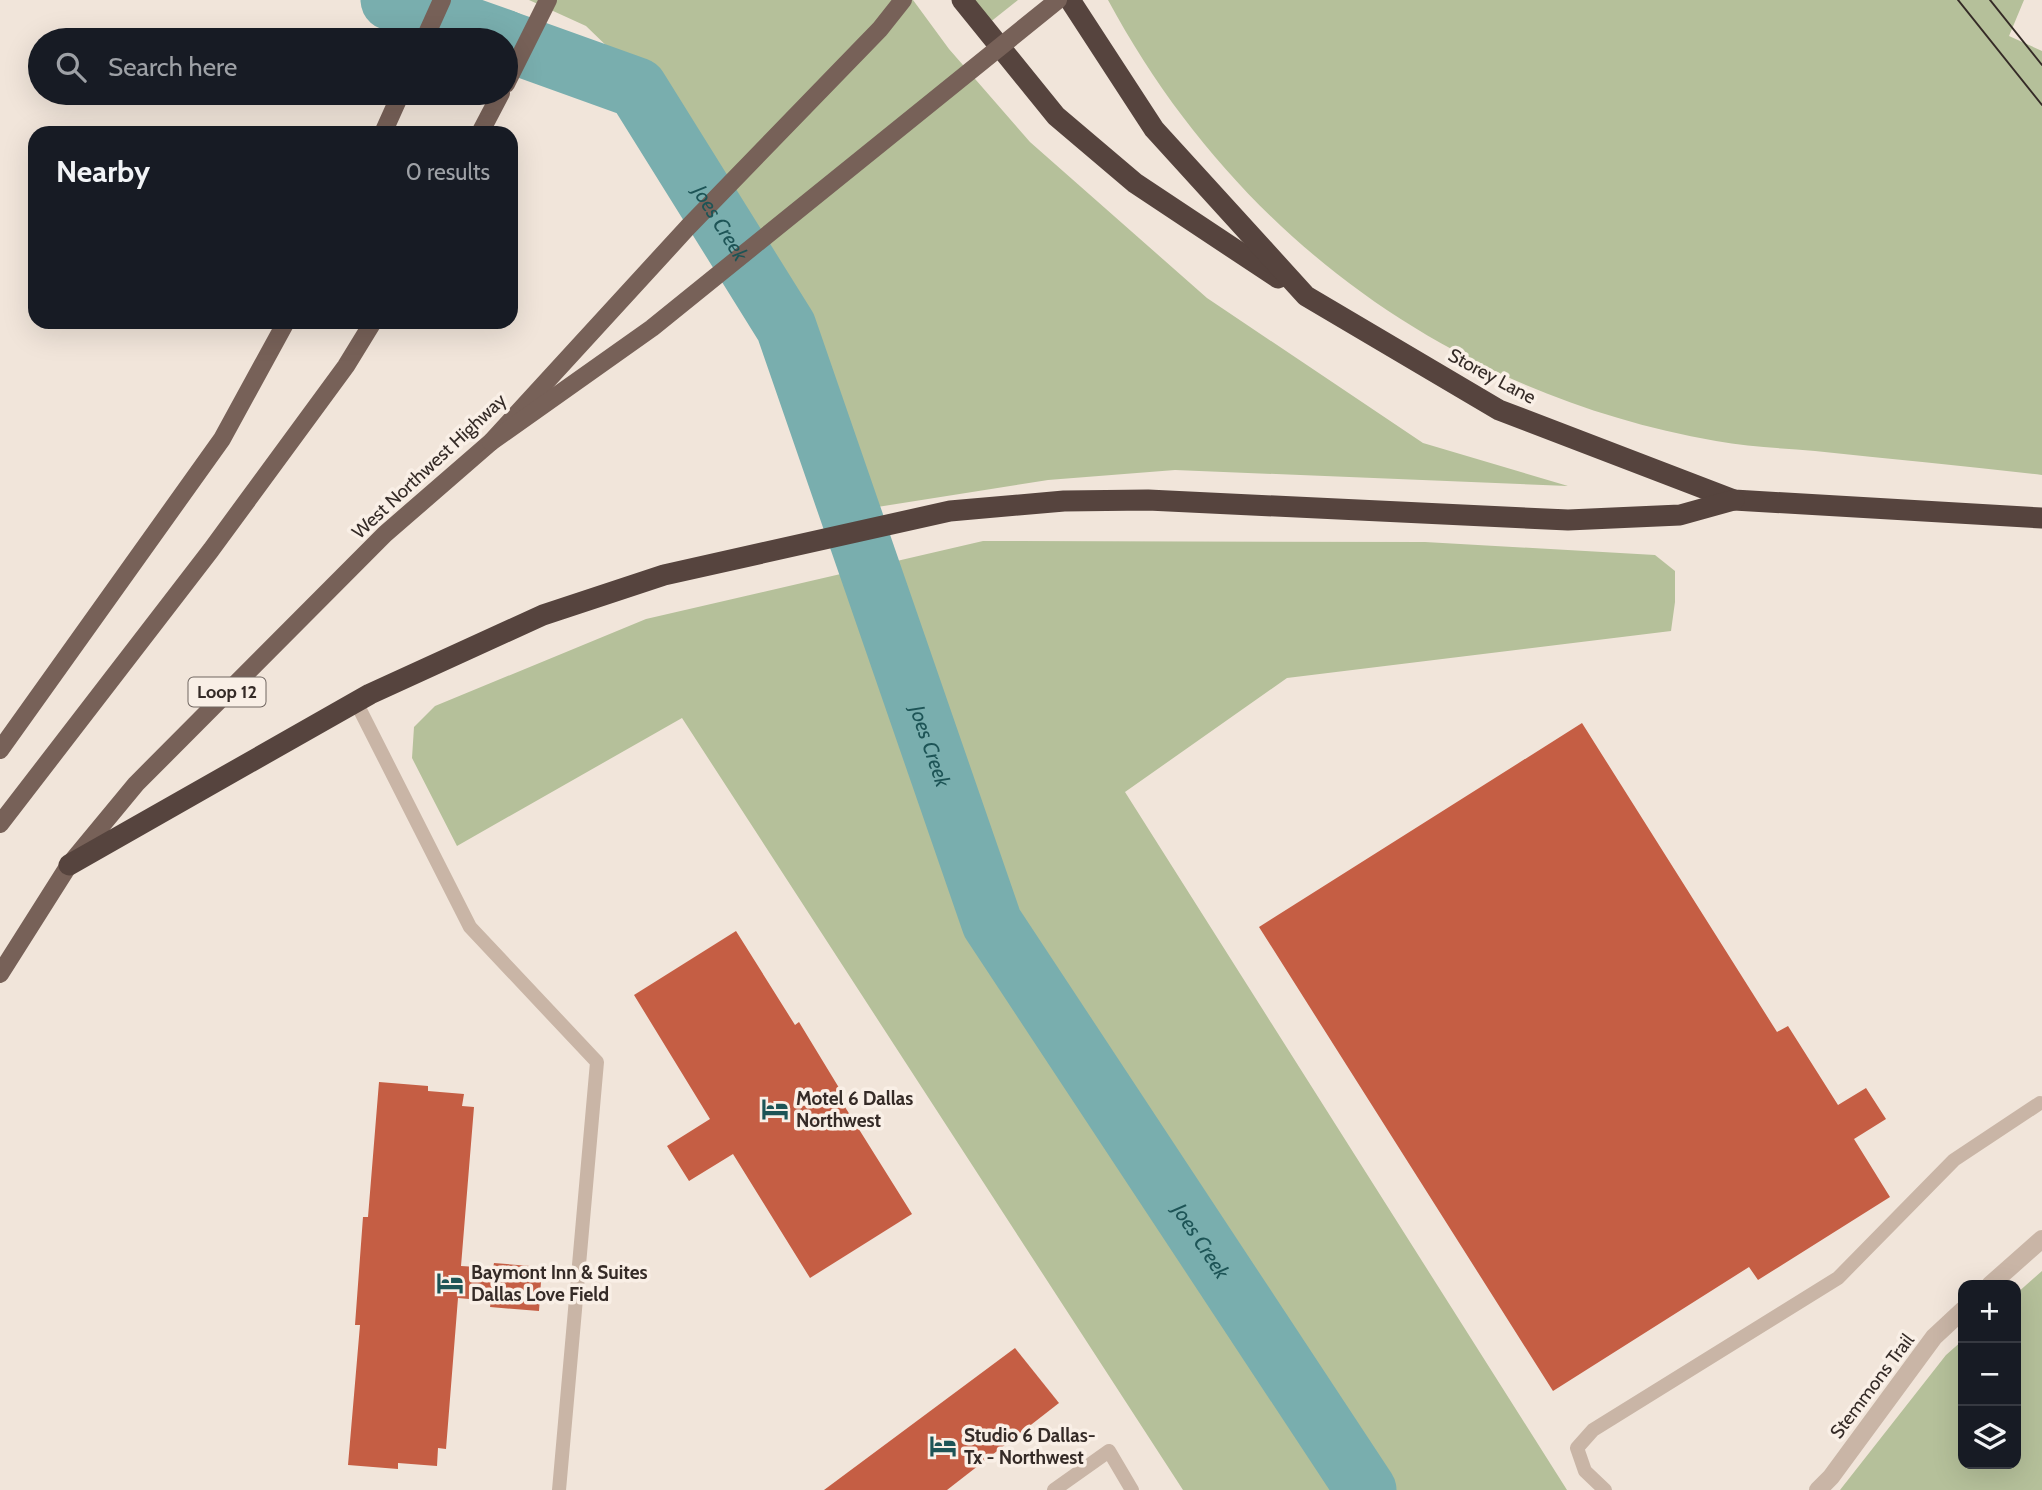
<!DOCTYPE html>
<meta charset="utf-8">
<style>
body{margin:0;font-family:Cabin,sans-serif;background:#242831;color:#f1f3f6}
.controls{position:absolute;right:21px;bottom:21px;display:grid;overflow:hidden;border-radius:14px;box-shadow:0 7px 28px #0002}
.controls button{width:63px;height:63px;display:grid;place-items:center;padding:0;border:0;border-bottom:2px solid #363941;background:#171b24;color:#f1f3f6;font:35px sans-serif}
.list{margin:0;padding:0;list-style:none}
h2{display:flex;justify-content:space-between;align-items:center;height:91px;margin:0;padding:0 28px;font-size:30px}
h2 small{font-size:23px;font-weight:400;color:#9ea1a6}
.icon{flex:none;width:38px;height:38px;fill:none;stroke:currentColor;stroke-width:2;stroke-linecap:round;stroke-linejoin:round}
.map{position:relative;flex:none;width:2042px;height:1490px;overflow:hidden}
.search{position:absolute;background:#171b24;box-shadow:0 7px 28px #0002;left:28px;top:28px;width:490px;height:77px;display:flex;align-items:center;gap:18px;box-sizing:border-box;padding:0 24px;border-radius:38px;color:#9ea1a6;font-size:26px}
.panel{position:absolute;background:#171b24;box-shadow:0 7px 28px #0002;left:28px;top:126px;width:490px;height:203px;border-radius:21px}
.map>svg:first-child{display:block}
.green{fill:#b5c09a}
.lines{fill:none;stroke-linecap:round;stroke-linejoin:round}
.river{stroke:#79aeae;stroke-width:61}
.building{fill:#c55e44}
.lane{stroke:#c9b5a6;stroke-width:14}
.street{stroke:#c9b5a6;stroke-width:18}
.primary{stroke:#776158;stroke-width:18}
.highway{stroke:#56443e;stroke-width:21}
.tram{stroke:#352b27;stroke-width:2}
.primary-bridge{stroke:#776158;stroke-width:18}
.labels{text-anchor:middle;dominant-baseline:central;stroke-width:7;stroke-linejoin:round;paint-order:stroke}
.shield{fill:#f9efe6;stroke:#706660;stroke-width:2}
.shield-label{font-size:18px;font-weight:bold;fill:#352b27}
.street-label{font-size:19px;fill:#352b27;stroke:#f9efe6}
.poi-label{font-size:19px;font-weight:bold;fill:#352b27;stroke:#f9efe6;text-anchor:start}
.water-label{font-size:21px;font-style:italic;fill:#1d5456;stroke:#f9efe6}
</style>
<div class="map">
<svg width="2042" height="1490" viewBox="0 0 2042 1490">
<rect width="100%" height="100%" fill="#f1e5da"/>
<!-- green -->
<g class="green">
<polygon points="529,0 913,0 949,49 1030,142 1207,298 1423,443 1568,486 1175,470 1048,480 871,508 783,279 675,112 586,26"/>
<polygon points="972,0 1018,0 989,23"/>
<path d="M1108,0H2024L2009,36L2042,51V475C1967,466 1891,459 1815,451C1782,448 1748,447 1716,441C1451,394 1235,236 1108,0Z"/>
<polygon points="983,541 1425,542 1655,555 1675,571 1675,602 1671,631 1287,678 1125,792 1567,1490 1183,1490 682,718 457,846 412,758 414,727 435,706 646,619"/>
<polygon points="2042,1271 2042,1490 1840,1490 1946,1355 1963,1340 1963,1464 2016,1464 2016,1294"/>
</g>
<g class="lines">
<!-- river -->
<g class="river">
<polyline points="391,0 504,40"/>
<path id="s1" d="M506,41L637,88L786,327L992,923L1366,1490"/>
</g>
</g>
<!-- building -->
<g class="building">
<polygon points="1582,723 1777,1032 1788,1026 1838,1105 1866,1088 1886,1119 1854,1139 1890,1197 1758,1280 1749,1267 1553,1391 1259,927"/>
<polygon points="736,931 795,1025 799,1022 844,1096 840,1099 912,1214 810,1278 733,1154 689,1181 667,1146 710,1119 634,995"/>
<polygon points="379,1082 428,1086 428,1091 464,1094 462,1106 474,1107 461,1266 493,1268 494,1263 542,1267 539,1311 490,1307 491,1301 458,1298 446,1449 438,1448 437,1466 398,1463 398,1469 348,1465 360,1325 355,1325 363,1217 368,1217"/>
<polygon points="1015,1348 1059,1403 947,1490 824,1490"/>
</g>
<g class="lines">
<!-- lane -->
<g class="lane">
<polyline points="356,702 470,927 597,1062 559,1490"/>
<polyline points="1054,1490 1109,1451 1132,1490"/>
<polyline points="1605,1490 1585,1471 1577,1448 1593,1430 1838,1278 1954,1160 2040,1103"/>
</g>
<!-- street -->
<g class="street">
<polyline points="1990,1285 2042,1239"/>
<polyline points="1818,1490 1831,1477 1934,1337 1963,1310"/>
</g>
<!-- primary -->
<g class="primary">
<polyline points="424,40 442,0"/>
<polyline points="506,84 548,0"/>
<polyline points="383,133 401,93"/>
<polyline points="480,133 501,93"/>
<polyline points="0,750 222,439 286,322"/>
<polyline points="0,824 211,550 346,366 373,322"/>
<polyline points="0,974 69,865 136,784 385,534 491,442 688,227 880,29 903,0"/>
</g>
<!-- highway -->
<g class="highway">
<polyline points="962,0 1056,116 1135,183 1278,278"/>
<polyline points="1070,0 1154,129 1306,296 1499,410 1734,500 2042,518"/>
<polyline points="69,865 370,694 543,615 664,575 950,511 1064,501 1148,500 1568,520 1680,515 1734,500"/>
</g>
<!-- tram -->
<g class="tram">
<polyline points="1958,0 2042,105"/>
<polyline points="1990,0 2042,65"/>
</g>
<!-- primary-bridge -->
<polyline class="primary-bridge" points="491,442 652,328 1058,0"/>
</g>
<!-- icons -->
<defs>
<symbol id="hotel-bare" viewBox="-9 -9 18 18"><path d="M-6-4.5h1.5V1H6V5H4.5V3h-9V5H-6ZM-4 0a1.8 1.8 0 1 1 3.6 0ZM.5 0V-2.5h3Q6-2.5 6 0Z" fill="#1d5456" stroke="#f9efe6" stroke-width="2.5" paint-order="stroke"/></symbol>
</defs>
<g fill-rule="evenodd">
<use href="#hotel-bare" x="756" y="1090" width="38" height="38"/>
<use href="#hotel-bare" x="431" y="1264" width="38" height="38"/>
<use href="#hotel-bare" x="924" y="1427" width="38" height="38"/>
</g>
<g class="labels">
<!-- shield labels -->
<rect class="shield" x="188.5" y="677.5" width="77" height="29" rx="5"/>
<g class="shield-label">
<text x="227" y="692">Loop 12</text>
</g>
<!-- street labels -->
<g class="street-label">
<text transform="translate(1492 376) rotate(28)">Storey Lane</text>
<text transform="translate(429 466) rotate(-43)">West Northwest Highway</text>
<text transform="translate(1872 1386) rotate(-53)">Stemmons Trail</text>
</g>
<!-- poi labels -->
<g class="poi-label">
<text x="796" y="1098">Motel 6 Dallas<tspan x="796" dy="22">Northwest</tspan></text>
<text x="471" y="1272">Baymont Inn &amp; Suites<tspan x="471" dy="22">Dallas Love Field</tspan></text>
<text x="964" y="1435">Studio 6 Dallas-<tspan x="964" dy="22">Tx - Northwest</tspan></text>
</g>
<!-- water labels -->
<g class="water-label">
<text stroke="none"><textPath href="#s1" startOffset="298">Joes Creek</textPath></text>
<text stroke="none"><textPath href="#s1" startOffset="864">Joes Creek</textPath></text>
<text stroke="none"><textPath href="#s1" startOffset="1432">Joes Creek</textPath></text>
</g>
</g>
</svg>
<div class="controls">
<button>+</button>
<button>−</button>
<button><svg class="icon" aria-label="layers" viewBox="0 0 24 24"><path d="M12 4l9 5-9 5-9-5zM3 14l9 5 9-5"/></svg></button>
</div>
<div class="search"><svg class="icon" aria-label="search" viewBox="0 0 24 24"><circle cx="10" cy="10" r="6"/><path d="M15 15l6 6"/></svg>Search here</div>
<section class="panel">
<h2>Nearby<small>0 results</small></h2>
<ul class="list">
</ul>
</section>
</div>
